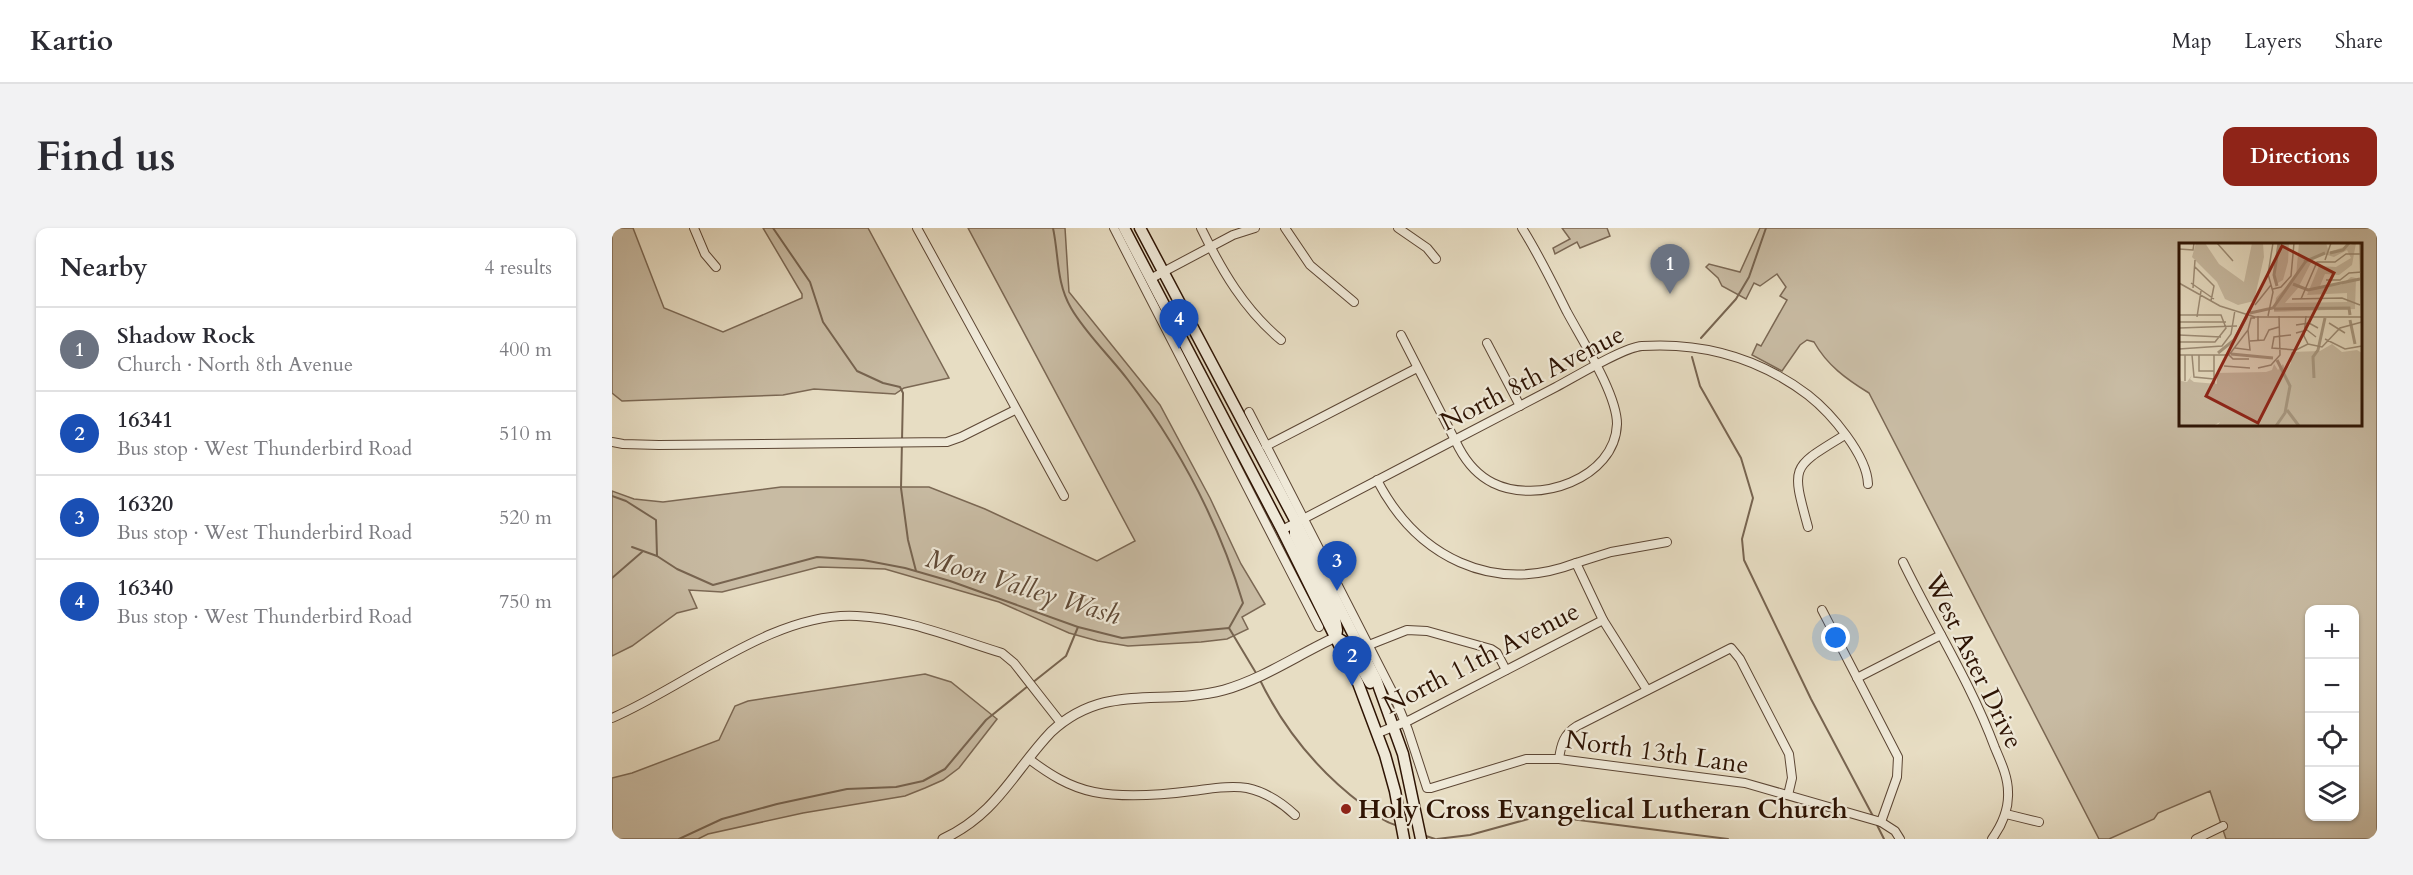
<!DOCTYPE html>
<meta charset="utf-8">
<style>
body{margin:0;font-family:Cardo,serif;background:#f2f2f3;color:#2b2b33}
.controls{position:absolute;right:18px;bottom:18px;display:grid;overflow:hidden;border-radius:12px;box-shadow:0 2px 4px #0004}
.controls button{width:54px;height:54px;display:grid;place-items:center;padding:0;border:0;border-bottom:2px solid #e1e1e2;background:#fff;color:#2b2b33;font:30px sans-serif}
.you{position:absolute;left:1224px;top:410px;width:21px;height:21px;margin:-15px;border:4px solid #fff;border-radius:50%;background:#1a73e8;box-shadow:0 0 0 9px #1a73e833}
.badge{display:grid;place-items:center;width:39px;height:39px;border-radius:50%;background:#8f2418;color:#fff;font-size:20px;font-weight:700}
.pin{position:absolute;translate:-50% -50px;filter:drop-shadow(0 2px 3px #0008)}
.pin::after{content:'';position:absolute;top:32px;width:21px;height:18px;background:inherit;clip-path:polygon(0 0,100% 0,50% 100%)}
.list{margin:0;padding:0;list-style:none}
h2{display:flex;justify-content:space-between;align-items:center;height:78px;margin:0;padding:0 24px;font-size:26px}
h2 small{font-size:20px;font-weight:400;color:#7c7c81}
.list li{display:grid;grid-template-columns:39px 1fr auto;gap:18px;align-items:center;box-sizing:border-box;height:84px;padding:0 24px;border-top:2px solid #e1e1e2}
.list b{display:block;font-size:22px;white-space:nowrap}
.list p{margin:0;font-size:20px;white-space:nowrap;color:#7c7c81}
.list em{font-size:20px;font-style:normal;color:#7c7c81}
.icon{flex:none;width:33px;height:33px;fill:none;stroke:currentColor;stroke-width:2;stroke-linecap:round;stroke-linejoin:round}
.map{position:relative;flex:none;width:1765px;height:611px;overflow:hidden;border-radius:12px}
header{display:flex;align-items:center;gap:36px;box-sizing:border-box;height:84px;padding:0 30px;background:#fff;border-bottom:2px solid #e1e1e2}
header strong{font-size:28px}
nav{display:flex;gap:33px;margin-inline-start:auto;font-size:21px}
.intro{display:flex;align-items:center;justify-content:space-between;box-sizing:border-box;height:144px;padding:0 36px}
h1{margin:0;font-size:42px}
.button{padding:15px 27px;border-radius:12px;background:#8f2418;color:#fff;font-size:21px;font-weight:700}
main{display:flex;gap:36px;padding:0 36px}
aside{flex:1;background:#fff;border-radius:12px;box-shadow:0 2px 4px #0004}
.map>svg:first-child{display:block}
.green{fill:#c8bba3;stroke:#7b6854;stroke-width:1.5;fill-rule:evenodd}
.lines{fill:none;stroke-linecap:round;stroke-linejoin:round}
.stream{stroke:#776450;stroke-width:2}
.minor-casing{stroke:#5c4634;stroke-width:10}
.tertiary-casing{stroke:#5c4634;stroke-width:11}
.secondary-casing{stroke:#2e1404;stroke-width:13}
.minor{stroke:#efe9d8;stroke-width:8}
.tertiary{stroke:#efe9d8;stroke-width:9}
.secondary{stroke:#efe9d8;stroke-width:10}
.poi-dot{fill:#8f2418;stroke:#efe9d8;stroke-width:2}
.labels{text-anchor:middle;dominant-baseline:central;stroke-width:4.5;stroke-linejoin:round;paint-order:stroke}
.street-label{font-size:26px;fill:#2e1404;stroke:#efe9d8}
.poi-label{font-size:26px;font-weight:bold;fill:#2e1404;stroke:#efe9d8;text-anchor:start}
.water-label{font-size:27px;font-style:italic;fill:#5f4936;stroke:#efe9d8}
.inset-river{fill:none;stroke:#a89982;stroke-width:3}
.inset-road{fill:none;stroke:#9d8d77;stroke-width:1.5}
.view{fill:#8f2418;fill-opacity:0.15;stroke:#8f2418;stroke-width:3}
.inset-edge{fill:none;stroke:#2e1404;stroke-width:3}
</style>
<header>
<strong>Kartio</strong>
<nav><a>Map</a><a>Layers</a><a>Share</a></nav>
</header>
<div class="intro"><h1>Find us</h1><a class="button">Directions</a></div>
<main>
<aside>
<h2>Nearby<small>4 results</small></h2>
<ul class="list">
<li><span class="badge" style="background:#6b7280">1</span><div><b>Shadow Rock</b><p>Church · North 8th Avenue</p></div><em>400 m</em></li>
<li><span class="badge" style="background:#1a4fb4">2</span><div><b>16341</b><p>Bus stop · West Thunderbird Road</p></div><em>510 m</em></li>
<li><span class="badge" style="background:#1a4fb4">3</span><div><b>16320</b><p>Bus stop · West Thunderbird Road</p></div><em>520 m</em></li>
<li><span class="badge" style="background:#1a4fb4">4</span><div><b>16340</b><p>Bus stop · West Thunderbird Road</p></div><em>750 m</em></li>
</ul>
</aside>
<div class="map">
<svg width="1765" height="611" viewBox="0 0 1765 611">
<rect width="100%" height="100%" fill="#e7ddc3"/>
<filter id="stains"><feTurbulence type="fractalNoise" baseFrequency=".00333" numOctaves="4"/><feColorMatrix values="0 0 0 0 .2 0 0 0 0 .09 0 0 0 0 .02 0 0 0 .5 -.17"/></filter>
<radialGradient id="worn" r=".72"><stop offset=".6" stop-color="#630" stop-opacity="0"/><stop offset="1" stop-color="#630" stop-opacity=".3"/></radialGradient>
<!-- green -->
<g class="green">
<polygon points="0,0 21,0 52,80 111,104 190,70 190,66 151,0 256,0 337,150 292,160 283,166 202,161 171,167 10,173 0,165"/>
<polygon points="356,0 453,0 457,64 548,177 598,270 629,336 653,376 630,389 636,401 615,411 589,414 516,418 486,413 457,405 387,374 273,341 207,339 110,364 77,362 85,380 65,385 20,418 0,428 0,263 22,271 51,274 169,259 317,259 373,281 485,333 523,313"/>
<polygon points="950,0 995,0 998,8 968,20 965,14 943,26 941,20 958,11"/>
<path d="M1148,0H1765V611H1614L1598,563L1546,585L1542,591L1497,611H1487L1257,165C1234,151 1215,137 1202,114L1195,112L1188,117L1170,143L1140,127L1145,116L1149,118L1175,72L1168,68L1174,59L1165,46L1148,58L1142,55L1134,71L1110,58L1106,50L1094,39L1097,36L1128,44ZM1568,16H1748V196H1568ZM1698,382H1742V588H1698Z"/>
<polygon points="313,446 339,454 385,491 347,540 331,552 313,560 293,568 191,585 96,606 86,611 0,611 0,550 20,545 107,512 123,478 136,473"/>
</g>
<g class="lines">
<!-- stream -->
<g class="stream">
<polyline points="161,0 198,54 211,94 245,143 271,155 288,159 291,165 289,260 296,312 304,343"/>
<path d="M441,0C447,28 444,54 459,80C474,106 498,128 516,152C567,219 607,295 631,375L617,400"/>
<polyline points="1089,110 1124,71 1137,49 1154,0"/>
<polyline points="1080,129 1088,158 1129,230 1141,270 1130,311 1132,332 1199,471 1262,590"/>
<polyline points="0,268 14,273 44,292 45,328"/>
<polyline points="20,319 45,328 65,341 101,357 205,329 251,332 293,340 338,353 466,399 510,410 617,400 644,445"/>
<polyline points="0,350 30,324"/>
<path d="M647,450C671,500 707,544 751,577C762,586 772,594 786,598"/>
<polyline points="420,455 454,428 466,399"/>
<polyline points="1264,595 1272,611"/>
<polyline points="811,607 823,611"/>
<polyline points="67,611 110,591 165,576 235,561 284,559 311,553 333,541 374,492 416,458"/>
<polyline points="825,611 858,607 920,590 943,589 1116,611"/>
</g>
<defs>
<g id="minor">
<polyline points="82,0 93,26 104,39"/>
<polyline points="305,0 452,268"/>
<polyline points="502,0 707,399"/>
<path d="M589,0C610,43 632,81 669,112"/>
<polyline points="673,0 698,37 742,74"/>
<polyline points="786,0 815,20 824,31"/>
<polyline points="538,51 621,7 643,0"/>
<path d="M789,107L847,220C855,235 865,247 881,255C925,277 1003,251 1005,196C1005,166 970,112 955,84C941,56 927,27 910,0"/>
<polyline points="875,115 908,178"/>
<polyline points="637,184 780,463 796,502 815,560 819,560 914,531 947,531 1133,555 1269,594 1283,603 1288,611"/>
<polyline points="0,214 11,216 47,217 335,214 349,209 403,182"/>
<polyline points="654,218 805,140"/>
<path d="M765,252C805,329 880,367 964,335L991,392L1035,462"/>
<path d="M1196,299C1179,237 1179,240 1233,207"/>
<path d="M670,302C761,254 853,207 944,159C963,149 1012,119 1030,118C1093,114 1147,130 1196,167C1219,185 1255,227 1256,256"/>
<path d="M1291,334C1321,396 1359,455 1383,520C1389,534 1396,549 1396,564C1397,582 1390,597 1380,611"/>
<polyline points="964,335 999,324 1055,314"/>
<polyline points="1210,382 1286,529 1285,549 1269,594"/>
<polyline points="757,417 795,402 815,403 879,421 885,425 894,442"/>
<polyline points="1245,450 1329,407"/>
<path d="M0,490C75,458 162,383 245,388C294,390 344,411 390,425L402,435L449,495"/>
<polyline points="766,505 798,492 991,392"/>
<path d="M417,531C437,546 457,559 482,564C513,570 549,567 580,563C598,561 617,557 635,560C654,564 669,574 683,587"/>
<path d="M947,531C949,516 952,506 965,498L1119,420L1128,431L1177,526L1180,550L1176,567"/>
<polyline points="1394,586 1427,594"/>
<polyline points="1584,611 1611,598"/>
</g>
<path id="tertiary" d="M331,611C385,586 401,544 439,504C494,453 549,479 612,462C651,451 687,426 724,409"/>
<g id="secondary">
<polyline points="512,0 670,302 746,455 773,527 783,563 792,611"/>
<polyline points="528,0 684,294 764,451 791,526 809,611"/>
<polyline points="683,302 683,307 723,390 725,402 724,409 734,415 758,455"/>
</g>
</defs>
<!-- minor casing -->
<use href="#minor" class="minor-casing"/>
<!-- tertiary casing -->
<use href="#tertiary" class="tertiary-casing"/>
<!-- secondary casing -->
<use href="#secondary" class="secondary-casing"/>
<!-- minor -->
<use href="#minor" class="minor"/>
<!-- tertiary -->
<use href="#tertiary" class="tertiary"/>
<!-- secondary -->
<use href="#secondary" class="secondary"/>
</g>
<!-- markers -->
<circle class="poi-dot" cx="734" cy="581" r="6"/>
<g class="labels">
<!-- street labels -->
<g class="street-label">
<text transform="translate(920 150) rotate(-27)">North 8th Avenue</text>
<text transform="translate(869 430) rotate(-27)">North 11th Avenue</text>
<text transform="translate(1362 433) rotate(64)">West Aster Drive</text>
<text transform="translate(1045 524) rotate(8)">North 13th Lane</text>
</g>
<!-- poi labels -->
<g class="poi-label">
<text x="746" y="581">Holy Cross Evangelical Lutheran Church</text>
</g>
<!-- water labels -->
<g class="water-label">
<text transform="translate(411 359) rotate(17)">Moon Valley Wash</text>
</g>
</g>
<!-- overview -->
<g transform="translate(1567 15)">
<rect width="183" height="183" fill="#e7ddc3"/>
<path d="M17,0H26L40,21L65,39L73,0H84L85,14L75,58L59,62L46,56L38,39L13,14ZM99,0H110L109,19L104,37L97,41L94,34ZM120,0H147L150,9L177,0L173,22L160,32L146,31L141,43L162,42L172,34L177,35L176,66L95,69L97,55L117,33ZM168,7L172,15L157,24L140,23L128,52L168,50V59L106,60L119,45L134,16L145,11L155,14ZM153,101L163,109L178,107L183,110V183H38L41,179L34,183H0V129L2,138L8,139L13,132L11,136L15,139L38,141V130L87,129L93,127L95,121L99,127L104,121L107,128L112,120V109L141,108Z" fill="#c8bba3" fill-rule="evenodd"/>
<path class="inset-river" d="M151,10L164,7L170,0M125,19L146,10M114,41L129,47L181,36M98,43L95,32L100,0M95,66L170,65L171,72M71,70L94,65L127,18M171,77L176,101M39,110L55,97L68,73M52,111L94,115M135,135L134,114L139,107L146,75M108,167L120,183M97,183L106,170L111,143L98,117"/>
<path class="inset-road" d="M38,0L54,18M181,0L183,92M0,6L14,7L15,0M146,17L152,0M15,23L35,43L32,58M147,37H161L170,30L183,29M0,40L41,63L76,74H183M12,40L35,56M14,45L16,17M94,46L102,44L112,33L115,0M113,56L163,55L181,62M122,56L138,19H156L167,11H181M76,62L92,42M0,72H42L47,85L36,99H0M89,73L94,49L89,31L94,0M127,73L125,93L129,101M18,74L22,48M0,79H47M150,80L166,90M117,82L130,80L139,85M0,85L58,83M117,90L128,87L137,94M0,92L42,94M112,92L95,94L93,105L117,107L129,101M146,96L166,106L183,103M79,97V73M71,98L85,97L90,87L100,84M129,101L143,104L161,85L183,79M56,105L71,107L69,87M0,106L43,103L52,91L56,67M0,112H50M6,112V138M13,112L15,134L35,136M20,112V128H35M50,112L69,87L72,75H76M50,112L54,116H70M45,123L71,125M79,125L92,122L101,112L100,73M35,141V112"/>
<path class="view" d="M103,3L155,30L79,180L27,153Z"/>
<rect width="183" height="183" class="inset-edge"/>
</g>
<rect width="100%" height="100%" filter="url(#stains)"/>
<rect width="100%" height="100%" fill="url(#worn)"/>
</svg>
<div class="controls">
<button>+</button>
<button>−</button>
<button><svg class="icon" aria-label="locate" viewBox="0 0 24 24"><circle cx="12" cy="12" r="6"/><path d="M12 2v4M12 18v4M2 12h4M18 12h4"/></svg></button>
<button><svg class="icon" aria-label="layers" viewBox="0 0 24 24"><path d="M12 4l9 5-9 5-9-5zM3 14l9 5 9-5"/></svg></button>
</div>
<div class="you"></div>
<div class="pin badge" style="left:1058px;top:66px;background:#6b7280">1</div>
<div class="pin badge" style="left:740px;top:458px;background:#1a4fb4">2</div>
<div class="pin badge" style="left:725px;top:363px;background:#1a4fb4">3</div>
<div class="pin badge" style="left:567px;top:121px;background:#1a4fb4">4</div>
</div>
</main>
